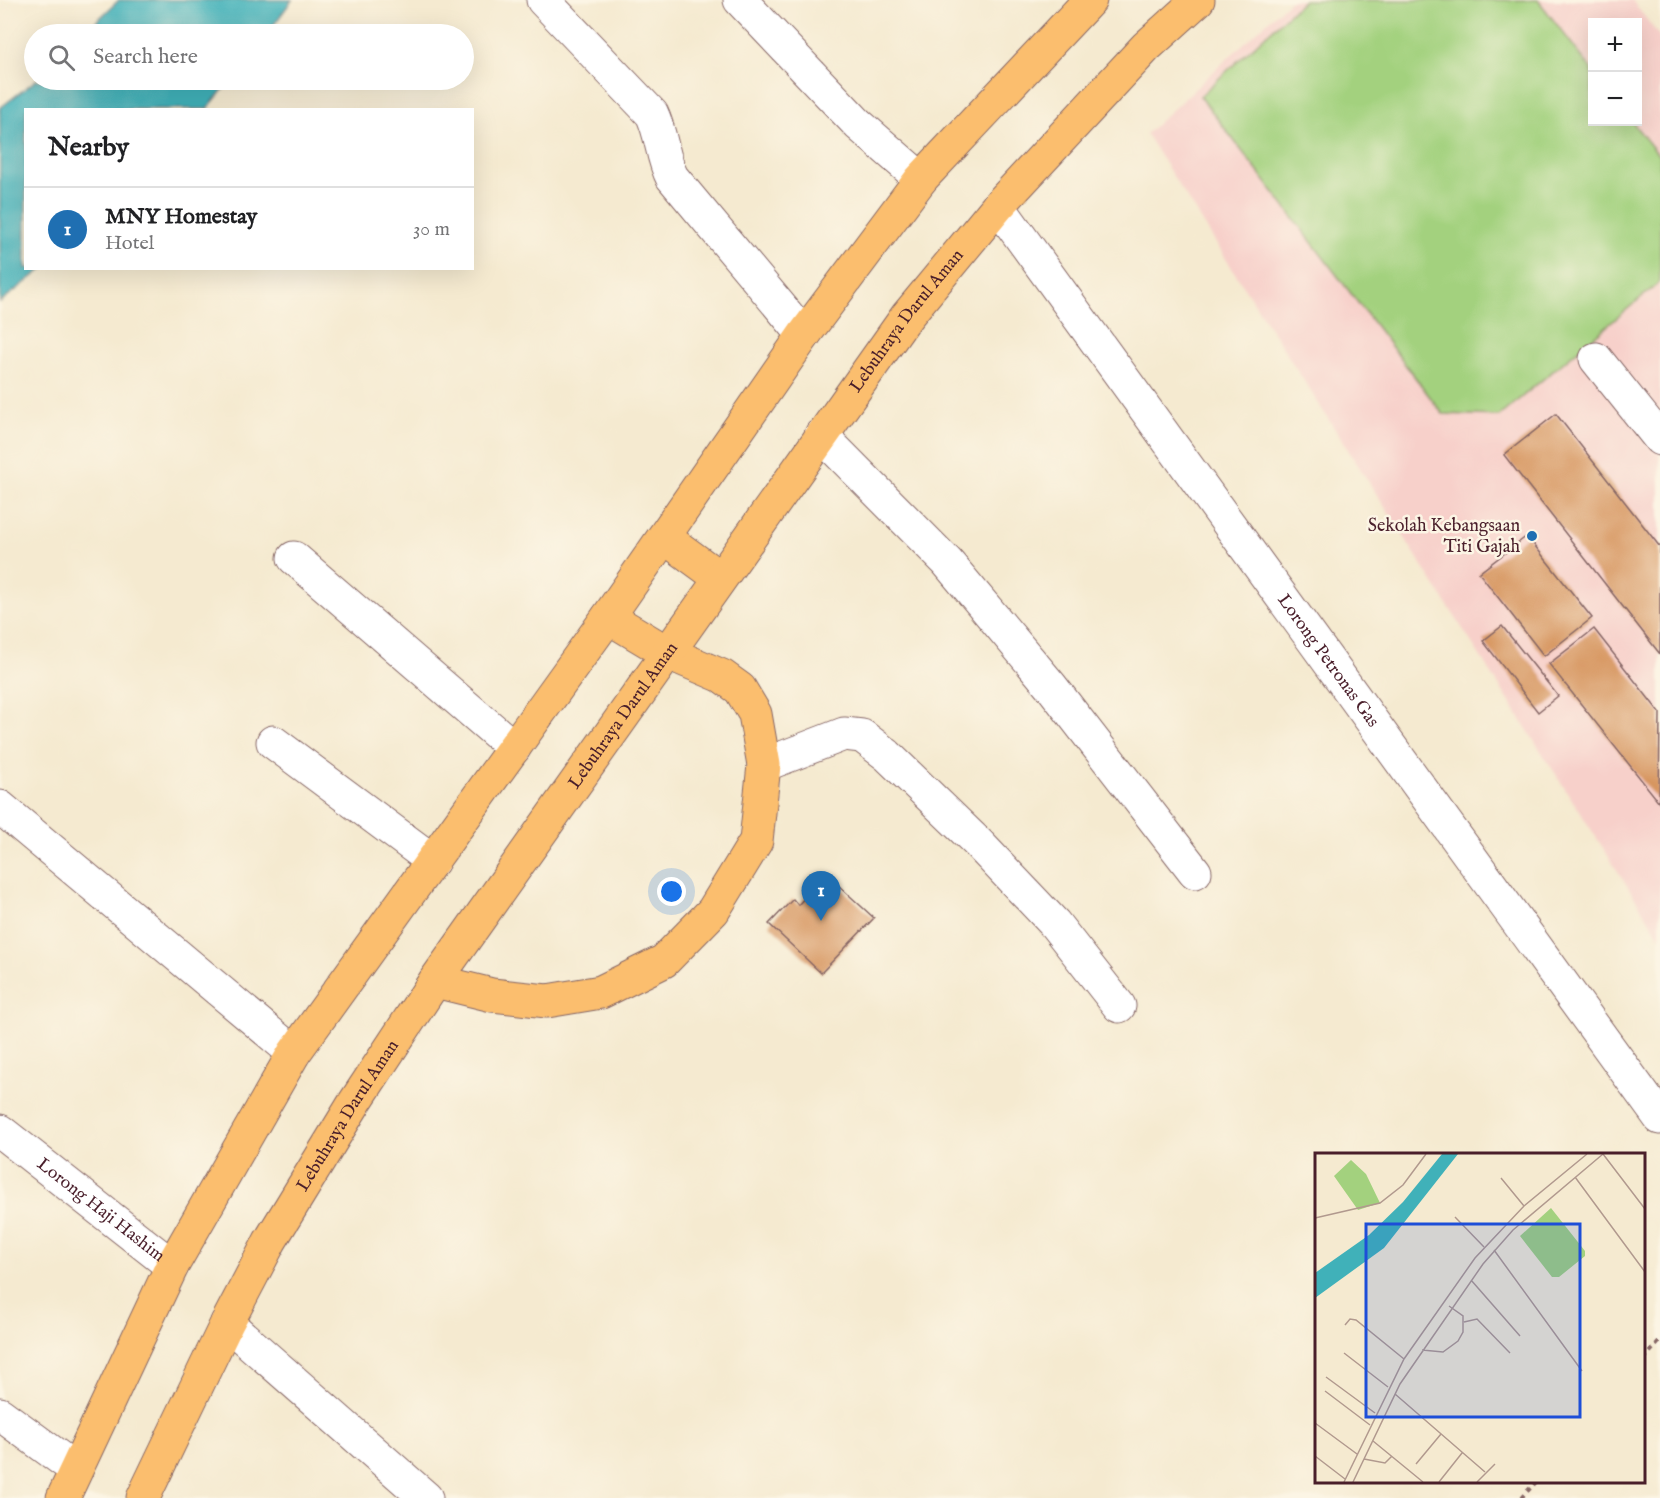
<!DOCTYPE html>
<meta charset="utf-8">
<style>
body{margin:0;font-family:"IM FELL English",serif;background:#f2f2f2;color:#202124}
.controls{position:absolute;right:18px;top:18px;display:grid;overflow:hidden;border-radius:0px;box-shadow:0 6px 24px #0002}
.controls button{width:54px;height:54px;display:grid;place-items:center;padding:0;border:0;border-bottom:2px solid #e0e0e0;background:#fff;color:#202124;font:30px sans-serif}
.you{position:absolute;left:672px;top:892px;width:21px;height:21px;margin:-15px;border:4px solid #fff;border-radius:50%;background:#1a73e8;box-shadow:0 0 0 9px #1a73e833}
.badge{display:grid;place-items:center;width:39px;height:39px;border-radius:50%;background:#1f6fb2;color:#fff;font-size:20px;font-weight:700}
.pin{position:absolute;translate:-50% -50px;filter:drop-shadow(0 2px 3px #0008)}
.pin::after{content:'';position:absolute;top:32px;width:21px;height:18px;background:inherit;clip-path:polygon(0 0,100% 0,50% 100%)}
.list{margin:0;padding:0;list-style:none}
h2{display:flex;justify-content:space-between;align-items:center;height:78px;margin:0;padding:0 24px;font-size:26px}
h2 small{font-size:20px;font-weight:400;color:#757577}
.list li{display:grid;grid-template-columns:39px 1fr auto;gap:18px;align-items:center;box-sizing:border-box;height:84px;padding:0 24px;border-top:2px solid #e0e0e0}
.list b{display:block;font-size:22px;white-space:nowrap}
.list p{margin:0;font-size:20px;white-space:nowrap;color:#757577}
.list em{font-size:20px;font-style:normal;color:#757577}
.icon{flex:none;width:33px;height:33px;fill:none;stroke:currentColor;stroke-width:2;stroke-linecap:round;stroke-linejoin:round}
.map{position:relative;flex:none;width:1660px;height:1498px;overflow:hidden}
.search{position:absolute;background:#fff;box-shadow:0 6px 24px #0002;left:24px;top:24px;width:450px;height:66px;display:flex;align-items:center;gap:15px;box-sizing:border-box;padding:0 21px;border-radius:33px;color:#757577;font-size:22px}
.panel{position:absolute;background:#fff;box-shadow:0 6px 24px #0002;left:24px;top:108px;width:450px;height:162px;border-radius:0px}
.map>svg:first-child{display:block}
.built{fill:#f7d0ca;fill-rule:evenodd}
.green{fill:#a3d17e;stroke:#767854;stroke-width:1.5}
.water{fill:#40b1b9;stroke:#456872;stroke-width:1.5}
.building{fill:#d79661}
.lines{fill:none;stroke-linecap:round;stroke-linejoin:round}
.minor-casing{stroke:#866665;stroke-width:35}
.highway-casing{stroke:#866665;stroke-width:35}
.path{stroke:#866665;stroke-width:4;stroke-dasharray:4.5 4.5;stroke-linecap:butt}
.minor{stroke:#fff;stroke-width:33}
.highway{stroke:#fbbe6e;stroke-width:33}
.poi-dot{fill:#1f6fb2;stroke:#fcf5e5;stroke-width:2}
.labels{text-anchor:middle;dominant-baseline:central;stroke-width:5;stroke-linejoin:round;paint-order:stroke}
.street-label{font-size:18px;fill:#4a1f2b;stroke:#fcf5e5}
.poi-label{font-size:18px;fill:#4a1f2b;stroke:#fcf5e5;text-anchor:end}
.inset-road{fill:none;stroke:#b1998e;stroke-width:1.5}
.view{fill:#1d4ed8;fill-opacity:0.15;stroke:#1d4ed8;stroke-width:3}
.inset-edge{fill:none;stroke:#4a1f2b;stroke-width:3}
</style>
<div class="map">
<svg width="1660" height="1498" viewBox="0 0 1660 1498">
<rect width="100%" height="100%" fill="#fcf5e5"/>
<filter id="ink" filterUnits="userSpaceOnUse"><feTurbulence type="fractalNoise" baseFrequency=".0167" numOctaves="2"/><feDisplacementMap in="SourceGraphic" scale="12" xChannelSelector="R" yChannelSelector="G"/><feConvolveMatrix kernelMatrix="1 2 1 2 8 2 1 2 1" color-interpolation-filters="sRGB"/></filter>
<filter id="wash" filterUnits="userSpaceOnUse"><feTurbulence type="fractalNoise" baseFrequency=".008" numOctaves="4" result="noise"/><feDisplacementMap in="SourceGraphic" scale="24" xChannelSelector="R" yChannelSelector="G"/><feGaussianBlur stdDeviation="1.35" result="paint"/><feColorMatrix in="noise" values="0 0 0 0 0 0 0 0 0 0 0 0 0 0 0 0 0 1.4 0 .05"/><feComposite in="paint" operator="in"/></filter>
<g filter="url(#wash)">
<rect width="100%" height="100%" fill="#f5ead0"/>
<!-- built -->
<path class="built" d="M1291,0H1632L1660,37V937L1146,134ZM1592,22H1638V122H1592Z"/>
<!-- green -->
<polygon class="green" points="1304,0 1538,0 1592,70 1592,122 1632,122 1660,157 1660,282 1499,416 1443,414 1200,96"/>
<!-- water -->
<g class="water">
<polygon points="119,0 292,0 267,34 83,34"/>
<polygon points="36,80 231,80 207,109 26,110 26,268 43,269 0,302 0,108"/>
</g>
<g id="blocks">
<!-- building -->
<g class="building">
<polygon points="1556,414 1660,547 1660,654 1504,455"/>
<polygon points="1527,536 1592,618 1544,656 1479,573"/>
<polygon points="1502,626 1558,696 1538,712 1483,641"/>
<polygon points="1594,629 1660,713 1659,802 1549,664"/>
<polygon points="826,874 874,918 821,973 769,924 793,899 798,905"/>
</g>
</g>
</g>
<g filter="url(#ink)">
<use href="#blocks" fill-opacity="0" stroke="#866665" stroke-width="1.5"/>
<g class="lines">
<defs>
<g id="minor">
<path d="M543,0L652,114C662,135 662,158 672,177L804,335"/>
<polyline points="740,0 858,124 921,179"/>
<path id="s1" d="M998,206L1660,1118"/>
<polyline points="1596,359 1660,439"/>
<polyline points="821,435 947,562 1051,686 1195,872"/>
<polyline points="294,558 514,748"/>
<polyline points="273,742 433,861"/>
<polyline points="764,765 844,734 862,736 887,755 978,843 1054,923 1119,1006"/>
<polyline points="0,807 294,1053"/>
<path id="s2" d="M0,1131L172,1266"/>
<polyline points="227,1323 426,1498"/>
<polyline points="0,1414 75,1469"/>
</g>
<g id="highway">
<polyline points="664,537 720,578"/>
<polyline points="435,981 492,995 547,1001 601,992 664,961 713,911 756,841 764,765 755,714 740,689 722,676 668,653 608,617"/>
<polyline points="63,1498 172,1266 294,1053 608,617 804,335 921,179 1090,0"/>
<path id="s3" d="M143,1498L227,1323L270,1241L355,1102L435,981L907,316L998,206L1146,47L1198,0"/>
</g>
</defs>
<!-- minor casing -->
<use href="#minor" class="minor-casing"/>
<!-- highway casing -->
<use href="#highway" class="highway-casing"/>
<!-- path -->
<g class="path">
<polyline points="1644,1359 1660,1341"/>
<polyline points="1521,1498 1536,1482"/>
</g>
<!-- minor -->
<use href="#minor" class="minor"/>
<!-- highway -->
<use href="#highway" class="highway"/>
</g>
</g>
<!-- markers -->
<circle class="poi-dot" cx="1532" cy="536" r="6"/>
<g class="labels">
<!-- street labels -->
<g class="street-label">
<text stroke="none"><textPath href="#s3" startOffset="1406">Lebuhraya Darul Aman</textPath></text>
<text stroke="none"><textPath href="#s1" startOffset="562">Lorong Petronas Gas</textPath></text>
<text stroke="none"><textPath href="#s3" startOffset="920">Lebuhraya Darul Aman</textPath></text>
<text stroke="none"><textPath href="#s3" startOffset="434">Lebuhraya Darul Aman</textPath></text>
<text stroke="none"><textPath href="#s2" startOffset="128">Lorong Haji Hashim</textPath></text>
</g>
<!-- poi labels -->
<g class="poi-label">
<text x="1520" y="526">Sekolah Kebangsaan<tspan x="1520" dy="21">Titi Gajah</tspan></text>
</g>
</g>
<!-- overview -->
<g transform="translate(1315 1153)">
<rect width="330" height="330" fill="#f5ead0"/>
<path d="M36,7L51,21L65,50L43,57L19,23ZM236,55L270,98V103L244,124H237L205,83Z" fill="#a3d17e"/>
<path d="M127,1H143L69,95L0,145V120L54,82L88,49Z" fill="#40b1b9"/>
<path class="inset-road" d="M288,1L330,56M260,24L330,119M186,25L209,53M140,64L169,94M0,65L65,50L88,32L111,1M179,97L267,218M156,127L205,183M149,169L162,166L195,200M30,172L35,166L41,167L89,206M107,197L128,199L143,188L148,179V163L134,153M29,200L73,234M11,224L60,260M10,238L55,272M80,241L170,319M0,270L42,301M58,288L108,329M0,303L30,326M49,306L70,310L77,303M101,311L126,281M29,329L89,206L160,105L209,53L272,1M38,329L85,231L168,111L198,77L288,1M124,329L147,300M162,329L180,311"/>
<path class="view" d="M51,71H265V264H51Z"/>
<rect width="330" height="330" class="inset-edge"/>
</g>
</svg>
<div class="controls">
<button>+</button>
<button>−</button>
</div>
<div class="you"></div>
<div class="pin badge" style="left:821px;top:921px">1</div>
<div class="search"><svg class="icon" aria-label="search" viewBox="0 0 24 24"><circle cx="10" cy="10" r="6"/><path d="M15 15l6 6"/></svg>Search here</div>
<section class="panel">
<h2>Nearby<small></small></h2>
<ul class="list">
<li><span class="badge">1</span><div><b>MNY Homestay</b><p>Hotel</p></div><em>30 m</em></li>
</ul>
</section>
</div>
